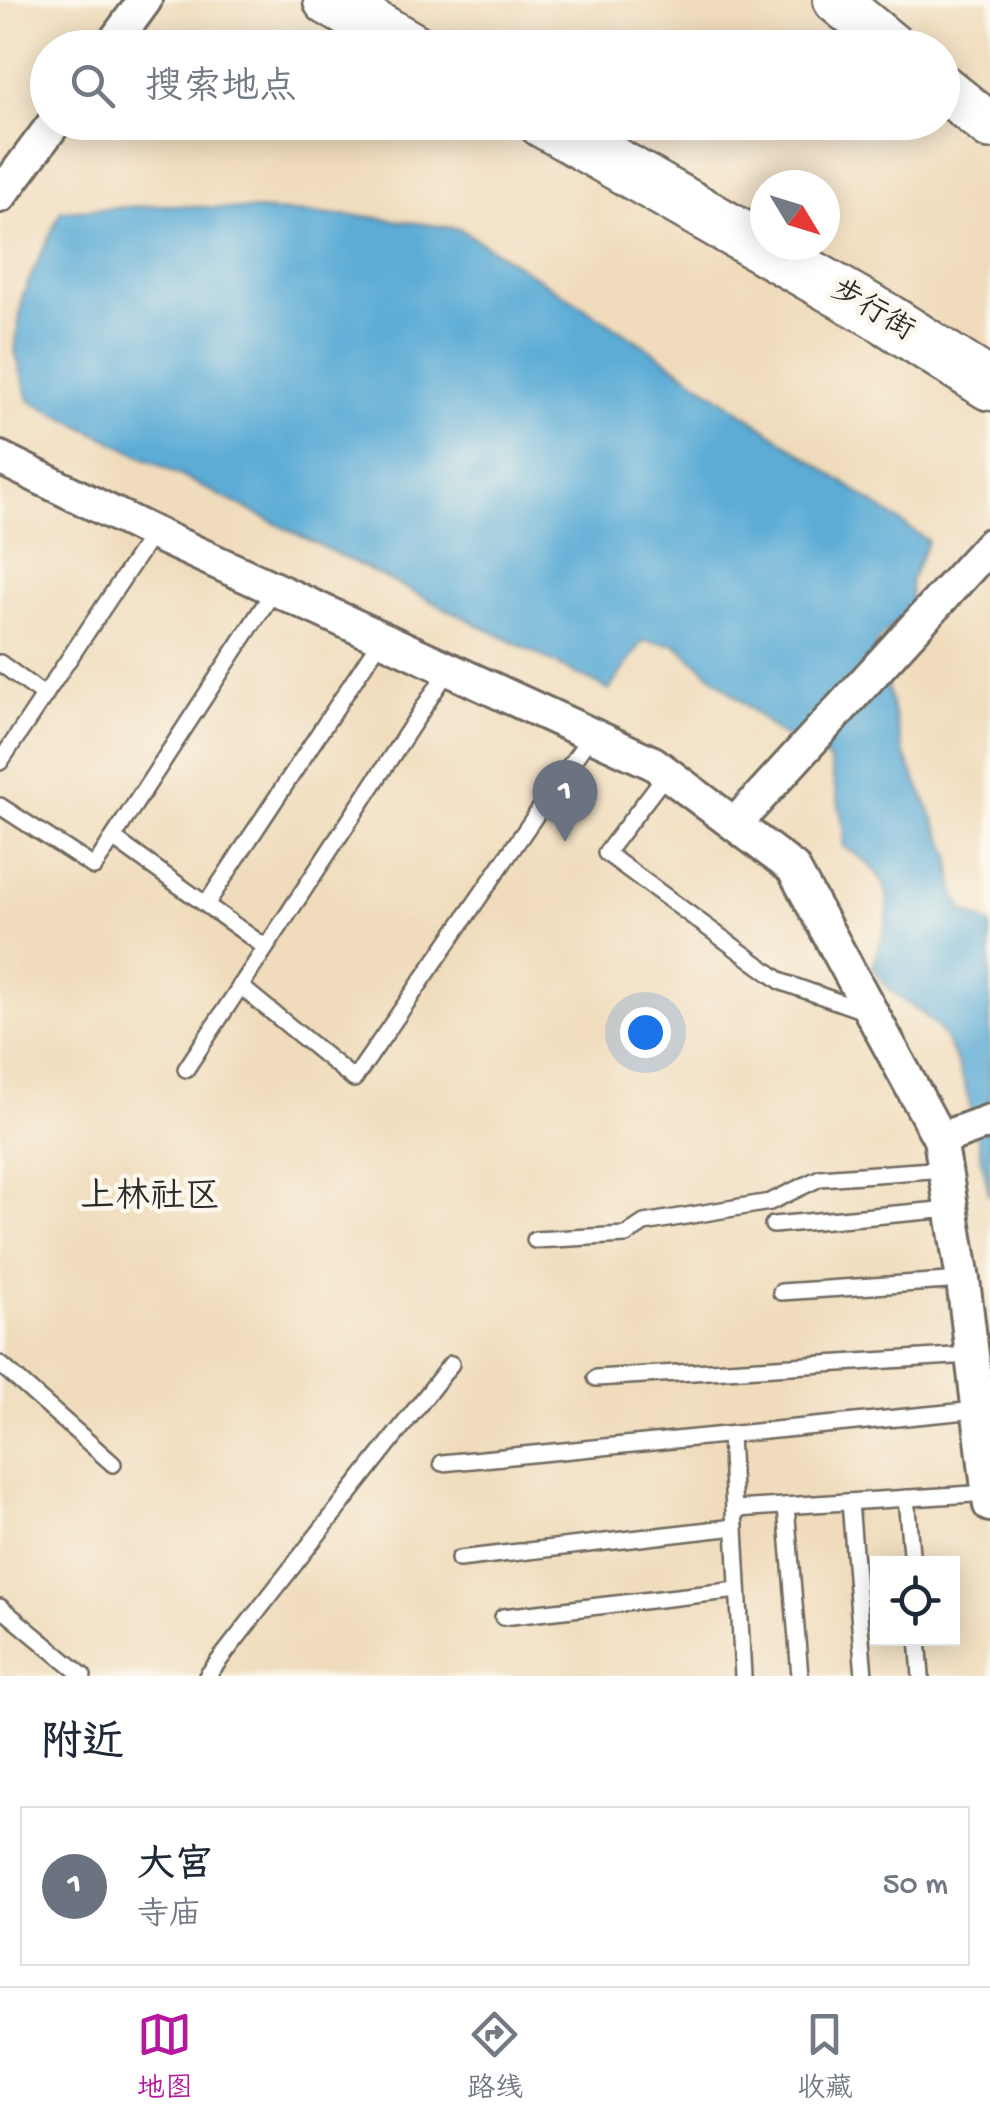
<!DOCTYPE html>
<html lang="zh">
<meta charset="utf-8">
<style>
body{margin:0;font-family:"Gochi Hand","LXGW WenKai TC",sans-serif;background:#f2f2f3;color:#1f2937}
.controls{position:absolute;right:30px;bottom:30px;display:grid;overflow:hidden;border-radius:0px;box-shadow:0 5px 25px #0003}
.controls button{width:90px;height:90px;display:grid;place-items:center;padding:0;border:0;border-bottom:2px solid #e0e1e3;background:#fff;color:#1f2937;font:50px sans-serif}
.compass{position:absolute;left:750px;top:170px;width:90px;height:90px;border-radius:50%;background:#fff;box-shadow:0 5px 25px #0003;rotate:128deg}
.you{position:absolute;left:645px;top:1032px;width:35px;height:35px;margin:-25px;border:8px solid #fff;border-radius:50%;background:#1a73e8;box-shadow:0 0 0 15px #1a73e833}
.badge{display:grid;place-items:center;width:65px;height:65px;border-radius:50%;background:#b5179e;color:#fff;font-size:32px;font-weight:700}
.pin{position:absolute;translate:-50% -82px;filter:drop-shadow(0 2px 5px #0008)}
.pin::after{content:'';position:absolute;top:52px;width:35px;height:30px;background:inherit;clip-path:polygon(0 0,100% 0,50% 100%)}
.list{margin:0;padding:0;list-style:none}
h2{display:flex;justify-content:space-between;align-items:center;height:130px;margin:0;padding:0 40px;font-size:42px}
h2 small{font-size:32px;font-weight:400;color:#747a83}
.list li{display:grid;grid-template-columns:65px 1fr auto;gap:30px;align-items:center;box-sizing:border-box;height:160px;margin:0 20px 20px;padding:0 20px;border:2px solid #e0e1e3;border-radius:0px}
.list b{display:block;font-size:38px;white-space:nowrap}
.list p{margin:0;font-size:32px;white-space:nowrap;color:#747a83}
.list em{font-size:32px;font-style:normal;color:#747a83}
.icon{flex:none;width:55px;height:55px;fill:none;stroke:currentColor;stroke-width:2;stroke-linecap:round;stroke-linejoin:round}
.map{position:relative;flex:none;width:990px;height:1676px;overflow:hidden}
.search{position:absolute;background:#fff;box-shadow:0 5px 25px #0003;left:30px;right:30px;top:30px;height:110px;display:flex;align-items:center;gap:25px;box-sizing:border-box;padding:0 35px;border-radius:55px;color:#747a83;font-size:38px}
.sheet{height:310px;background:#fff}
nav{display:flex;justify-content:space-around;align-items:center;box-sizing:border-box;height:140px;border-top:2px solid #e0e1e3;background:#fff;font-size:28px;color:#747a83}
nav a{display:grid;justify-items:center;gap:5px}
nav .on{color:#b5179e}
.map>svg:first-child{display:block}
.water{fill:#5bacd6;stroke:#436c80;stroke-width:2.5}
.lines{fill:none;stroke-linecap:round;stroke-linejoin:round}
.lane-casing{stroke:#70695e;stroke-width:20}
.street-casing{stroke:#70695e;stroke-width:38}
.secondary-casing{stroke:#70695e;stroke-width:50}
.primary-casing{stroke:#70695e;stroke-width:55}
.lane{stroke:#fff;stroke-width:15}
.street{stroke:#fff;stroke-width:32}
.secondary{stroke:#fff;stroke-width:45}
.primary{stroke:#fff;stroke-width:50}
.labels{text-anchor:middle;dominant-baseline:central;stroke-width:9;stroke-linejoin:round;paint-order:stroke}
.street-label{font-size:30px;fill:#2b2b2b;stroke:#fbf7ec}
.quarter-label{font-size:35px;fill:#2b2b2b;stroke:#fbf7ec}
</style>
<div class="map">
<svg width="990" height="1676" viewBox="0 0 990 1676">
<rect width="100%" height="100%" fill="#fbf7ec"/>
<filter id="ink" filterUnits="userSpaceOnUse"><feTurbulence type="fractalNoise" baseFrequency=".01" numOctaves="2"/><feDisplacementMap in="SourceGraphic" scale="20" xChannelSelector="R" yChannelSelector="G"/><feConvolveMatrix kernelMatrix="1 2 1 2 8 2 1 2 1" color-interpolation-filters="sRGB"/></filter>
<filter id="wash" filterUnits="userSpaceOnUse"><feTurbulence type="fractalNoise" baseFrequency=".0048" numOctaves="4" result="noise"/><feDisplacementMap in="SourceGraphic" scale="40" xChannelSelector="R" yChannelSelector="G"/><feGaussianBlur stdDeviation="2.25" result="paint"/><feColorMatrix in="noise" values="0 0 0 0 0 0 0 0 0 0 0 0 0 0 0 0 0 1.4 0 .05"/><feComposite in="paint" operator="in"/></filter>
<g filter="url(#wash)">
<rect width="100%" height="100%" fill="#f0dcbc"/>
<!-- water -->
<path class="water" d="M166,205L372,217L460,229L650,349L928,541L910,582L911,607L876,643L904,754L950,854L954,892L964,911L990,924V1197C978,1148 969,1064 935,1025C915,1003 886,996 873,966C893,908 902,881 843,846L845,832L829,759L779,733L675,644L643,641L609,690L29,400L15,351L23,294L61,211Z"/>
</g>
<g filter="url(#ink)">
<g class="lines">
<defs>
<g id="lane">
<polyline points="0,663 45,696"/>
<polyline points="0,762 153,533"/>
<polyline points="667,773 606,853 782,982 864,1011"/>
<polyline points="0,806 94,867 275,589"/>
<polyline points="113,838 265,947"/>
<polyline points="207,903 382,638"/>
<polyline points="240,986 354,1079 591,735"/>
<polyline points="186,1069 449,669"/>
<polyline points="773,1225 951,1209"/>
<polyline points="535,1240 626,1235 644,1223 770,1202 820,1178 945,1169"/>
<polyline points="781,1292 963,1280"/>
<polyline points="0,1364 113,1464"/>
<polyline points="596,1378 970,1355"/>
<polyline points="730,1436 743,1676"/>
<polyline points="442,1463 977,1410"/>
<polyline points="906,1498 912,1564"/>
<polyline points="850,1502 864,1676"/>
<polyline points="786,1506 800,1676"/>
<polyline points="736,1509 989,1493"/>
<polyline points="459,1559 735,1527"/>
<polyline points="0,1607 83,1676"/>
<polyline points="503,1617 738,1590"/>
<polyline points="918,1638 921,1676"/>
<polyline points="207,1676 451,1364"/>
</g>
<g id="street">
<polyline points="110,48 145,0"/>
<polyline points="0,196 55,122"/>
<polyline points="0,458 153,533 653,763 793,868 940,1139 963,1280 990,1505"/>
<polyline points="735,824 990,545"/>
<polyline points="940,1139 990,1121"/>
</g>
<g id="secondary">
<polyline points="836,0 894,48"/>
<polyline points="942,87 990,126"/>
</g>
<g id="primary">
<polyline points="329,0 412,48"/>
<polyline points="543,122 885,318 990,385"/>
</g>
</defs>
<!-- lane casing -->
<use href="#lane" class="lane-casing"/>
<!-- street casing -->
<use href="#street" class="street-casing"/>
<!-- secondary casing -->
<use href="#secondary" class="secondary-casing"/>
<!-- primary casing -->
<use href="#primary" class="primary-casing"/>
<!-- lane -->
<use href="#lane" class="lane"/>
<!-- street -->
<use href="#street" class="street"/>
<!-- secondary -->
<use href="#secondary" class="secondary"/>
<!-- primary -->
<use href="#primary" class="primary"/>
</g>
</g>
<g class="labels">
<!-- street labels -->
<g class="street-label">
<text transform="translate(872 312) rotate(31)">步行街</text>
</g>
<!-- quarter labels -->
<g class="quarter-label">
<text x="150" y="1199">上林社区</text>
</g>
</g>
</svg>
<div class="controls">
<button><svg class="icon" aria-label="locate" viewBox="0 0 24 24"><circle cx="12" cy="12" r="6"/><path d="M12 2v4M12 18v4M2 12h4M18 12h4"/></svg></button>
</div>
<svg class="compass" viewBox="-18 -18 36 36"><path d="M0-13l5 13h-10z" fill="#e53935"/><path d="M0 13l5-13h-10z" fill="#747a83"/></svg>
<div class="you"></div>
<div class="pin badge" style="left:565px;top:842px;background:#6b7280">1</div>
<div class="search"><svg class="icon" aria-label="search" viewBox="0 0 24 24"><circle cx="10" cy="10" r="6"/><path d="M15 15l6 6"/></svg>搜索地点</div>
</div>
<section class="sheet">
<h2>附近<small></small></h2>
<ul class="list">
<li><span class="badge" style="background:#6b7280">1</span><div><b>大宫</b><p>寺庙</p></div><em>50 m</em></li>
</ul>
</section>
<nav>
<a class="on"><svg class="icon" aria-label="map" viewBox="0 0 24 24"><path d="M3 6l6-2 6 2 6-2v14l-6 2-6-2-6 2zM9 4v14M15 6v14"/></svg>地图</a>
<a><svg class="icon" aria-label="directions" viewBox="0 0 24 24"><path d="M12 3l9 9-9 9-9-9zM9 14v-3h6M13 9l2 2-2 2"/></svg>路线</a>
<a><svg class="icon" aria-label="saved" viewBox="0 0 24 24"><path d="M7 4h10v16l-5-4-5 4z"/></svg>收藏</a>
</nav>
